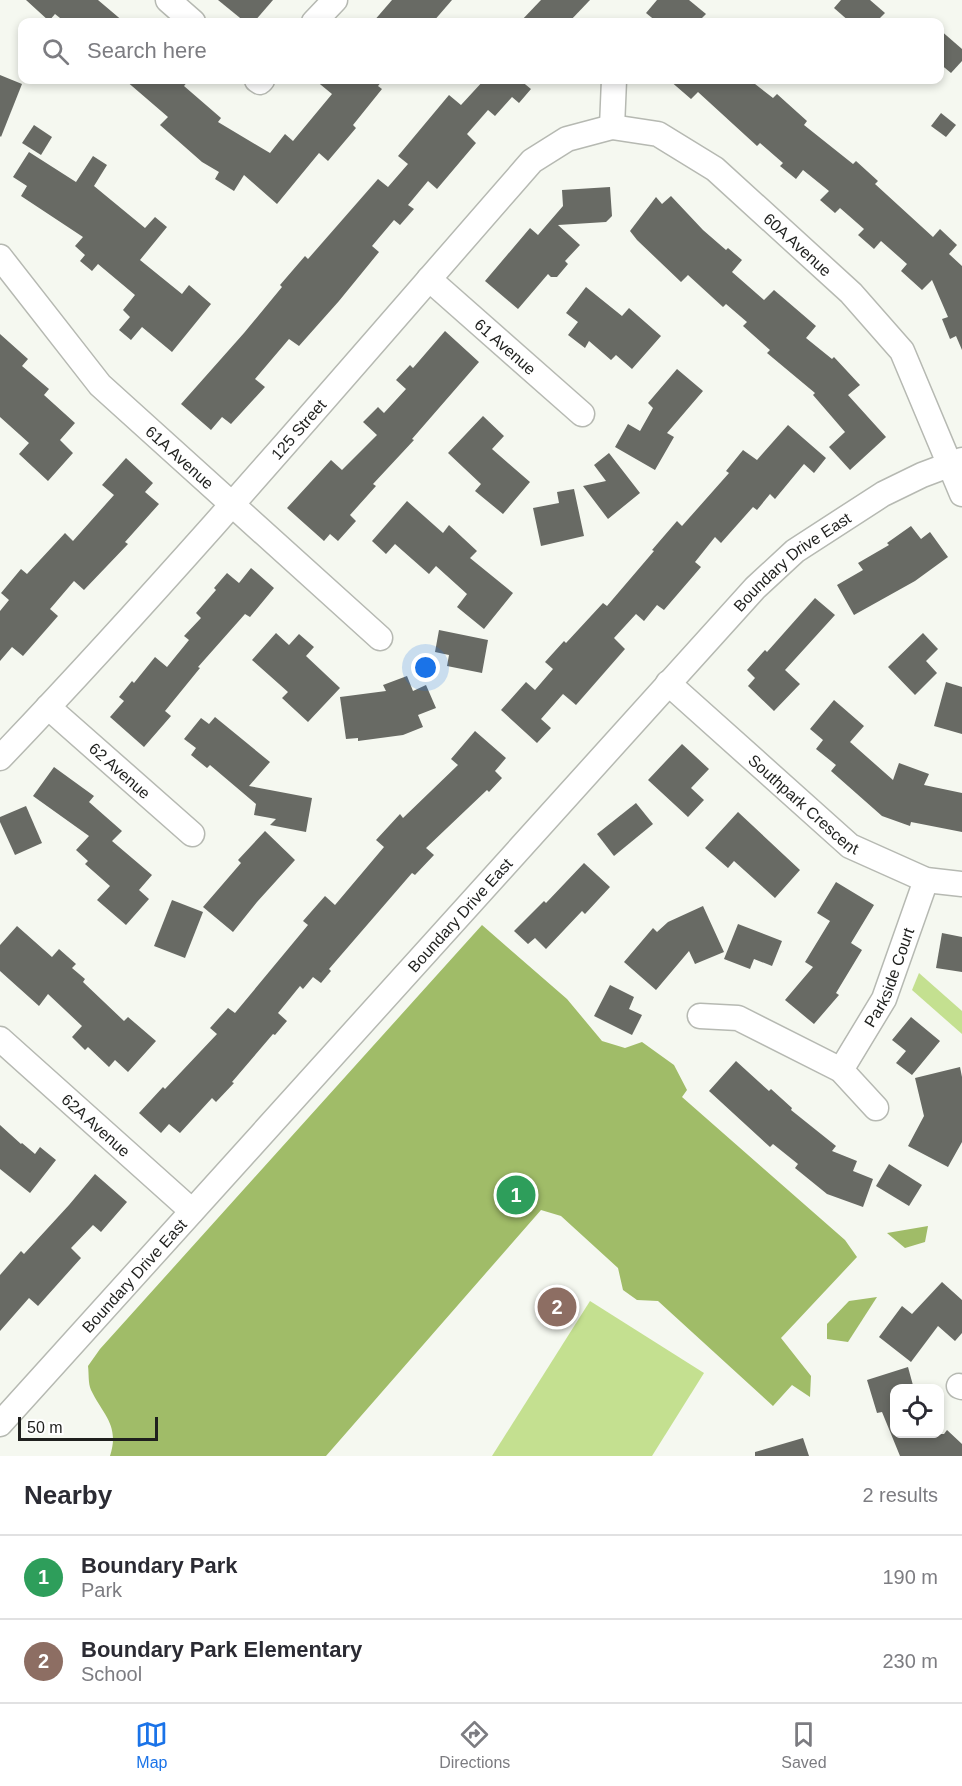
<!DOCTYPE html>
<style>
body{margin:0;font-family:Helvetica,sans-serif;background:#f2f2f3;color:#2b2b33}
.controls{position:absolute;right:18px;bottom:18px;display:grid;overflow:hidden;border-radius:12px;box-shadow:0 3px 9px #0003}
.controls button{width:54px;height:54px;display:grid;place-items:center;padding:0;border:0;border-bottom:2px solid #e1e1e2;background:#fff;color:#2b2b33;font:30px sans-serif}
.scale{position:absolute;left:18px;bottom:15px;width:140px;box-sizing:border-box;padding-left:6px;border:3px solid #1f201e;border-top:0;font-size:16px;line-height:21px;white-space:nowrap;color:#1f201e;-webkit-text-stroke:4px #fff;paint-order:stroke}
.you{position:absolute;left:426px;top:668px;width:21px;height:21px;margin:-15px;border:4px solid #fff;border-radius:50%;background:#1a73e8;box-shadow:0 0 0 9px #1a73e833}
.badge{display:grid;place-items:center;width:39px;height:39px;border-radius:50%;background:#1a73e8;color:#fff;font-size:20px;font-weight:700}
.pin{position:absolute;translate:-50% -50%;border:3px solid #fff;box-shadow:0 2px 6px #0006}
.list{margin:0;padding:0;list-style:none}
h2{display:flex;justify-content:space-between;align-items:center;height:78px;margin:0;padding:0 24px;font-size:26px}
h2 small{font-size:20px;font-weight:400;color:#7c7c81}
.list li{display:grid;grid-template-columns:39px 1fr auto;gap:18px;align-items:center;box-sizing:border-box;height:84px;padding:0 24px;border-top:2px solid #e1e1e2}
.list b{display:block;font-size:22px;white-space:nowrap}
.list p{margin:0;font-size:20px;white-space:nowrap;color:#7c7c81}
.list em{font-size:20px;font-style:normal;color:#7c7c81}
.icon{flex:none;width:33px;height:33px;fill:none;stroke:currentColor;stroke-width:2;stroke-linecap:round;stroke-linejoin:round}
.map{position:relative;flex:none;width:962px;height:1456px;overflow:hidden}
.search{position:absolute;background:#fff;box-shadow:0 3px 9px #0003;left:18px;right:18px;top:18px;height:66px;display:flex;align-items:center;gap:15px;box-sizing:border-box;padding:0 21px;border-radius:12px;color:#7c7c81;font-size:22px}
.sheet{height:246px;background:#fff}
nav{display:flex;justify-content:space-around;align-items:center;box-sizing:border-box;height:84px;border-top:2px solid #e1e1e2;background:#fff;font-size:16px;color:#7c7c81}
nav a{display:grid;justify-items:center;gap:3px}
nav .on{color:#1a73e8}
.map>svg:first-child{display:block}
.green{fill:#c4e090}
.forest{fill:#a0bc68}
.building{fill:#686a64}
.lines{fill:none;stroke-linecap:round;stroke-linejoin:round}
.minor-casing{stroke:#b6b9b2;stroke-width:27}
.minor{stroke:#fff;stroke-width:24}
.labels{text-anchor:middle;dominant-baseline:central;stroke-width:6;stroke-linejoin:round;paint-order:stroke}
.street-label{font-size:16px;fill:#1f201e;stroke:#fff}
</style>
<div class="map">
<svg width="962" height="1456" viewBox="0 0 962 1456">
<rect width="100%" height="100%" fill="#f5f8f0"/>
<!-- green -->
<g class="green">
<polygon points="919,973 962,1011 962,1034 912,990"/>
<polygon points="590,1301 704,1373 652,1456 492,1456"/>
</g>
<!-- forest -->
<g class="forest">
<path d="M482,925L567,999L602,1041L625,1048L642,1042L674,1065L687,1090L682,1097L845,1240L857,1257L781,1338L811,1376L810,1397L792,1385L773,1406L658,1301L637,1300L623,1290L618,1268L561,1216L541,1210L326,1456H110C120,1425 103,1415 91,1390C88,1383 89,1374 88,1366L100,1349Z"/>
<polygon points="928,1226 925,1242 905,1248 887,1233"/>
<polygon points="877,1297 848,1342 827,1339 827,1324 849,1301"/>
</g>
<!-- building -->
<g class="building">
<polygon points="26,0 98,0 124,22 65,22 55,14 49,21"/>
<polygon points="218,0 273,0 254,22 245,22"/>
<polygon points="392,0 452,0 433,22 373,22"/>
<polygon points="541,0 590,0 569,22 520,22"/>
<polygon points="657,0 689,0 706,14 698,22 657,22 646,13"/>
<polygon points="841,0 870,0 885,13 876,22 850,22 834,8"/>
<polygon points="939,29 962,49 962,61 951,73 939,63"/>
<polygon points="0,75 22,84 1,137 0,136"/>
<polygon points="125,80 189,80 184,86 221,118 218,122 270,153 285,134 293,141 332,94 315,80 383,80 378,86 382,89 353,125 356,128 328,161 319,153 277,204 244,175 234,191 215,179 219,172 202,162 160,125 168,117"/>
<polygon points="484,80 520,80 531,89 519,103 512,97 495,116 488,110 467,134 476,143 437,189 428,181 408,205 414,209 400,225 394,220 372,246 379,252 339,301 299,346 289,339 255,379 265,387 231,424 222,417 211,430 181,404 244,333 282,287 280,285 305,256 308,259 378,179 388,187 408,164 398,156 449,95 461,105"/>
<polygon points="669,80 750,80 773,98 777,94 807,121 804,125 853,164 856,161 878,181 875,184 933,237 940,229 957,245 949,254 962,266 962,350 956,336 950,339 942,319 948,317 932,280 922,290 901,271 907,264 881,241 874,249 858,235 864,229 840,208 835,213 820,200 829,191 803,170 796,179 780,166 783,163 760,143 757,146 698,92 691,99"/>
<polygon points="941,113 956,125 946,137 931,126"/>
<polygon points="34,125 52,137 41,155 22,143"/>
<polygon points="29,152 76,182 93,156 107,165 94,186 145,228 155,217 167,227 140,260 182,294 189,285 211,304 172,352 142,327 131,340 119,330 130,317 123,310 135,295 98,264 92,271 80,261 85,255 75,246 83,237 21,196 27,186 13,177"/>
<polygon points="610,187 612,216 606,222 558,225 580,245 565,261 568,264 557,277 551,277 548,274 518,309 485,281 530,228 538,235 563,206 562,190"/>
<polygon points="671,196 703,230 726,250 728,248 742,260 732,272 764,300 774,290 816,326 806,338 832,359 834,357 860,385 848,395 886,437 850,470 829,447 845,432 813,395 815,393 767,353 770,350 743,326 747,322 726,304 723,307 688,275 681,282 637,240 630,231 656,197 662,204"/>
<polygon points="586,287 622,316 629,308 661,336 632,369 616,355 611,360 589,341 585,348 568,335 578,322 566,313"/>
<polygon points="445,331 479,362 412,439 414,440 373,484 376,486 350,515 356,521 338,541 330,534 324,541 287,508 331,460 342,470 377,435 363,422 378,407 384,413 406,389 396,380 410,365 413,368"/>
<polygon points="0,334 28,359 22,366 49,389 44,395 75,423 60,440 73,453 48,481 19,454 29,443 0,417"/>
<polygon points="677,369 703,391 667,433 674,437 655,470 615,447 628,424 640,431 653,408 648,403"/>
<polygon points="483,416 504,436 492,449 530,482 503,514 475,491 481,484 448,453"/>
<polygon points="788,425 826,458 814,473 804,464 775,499 770,494 757,510 753,507 721,543 715,537 695,562 701,567 664,610 657,605 644,621 636,614 614,638 625,649 576,705 563,694 541,719 551,728 537,743 501,710 526,682 535,690 553,669 545,662 564,641 566,643 603,603 607,606 654,551 652,550 677,521 682,526 729,473 726,471 743,450 757,460"/>
<polygon points="609,453 640,493 608,519 583,486 606,481 594,465"/>
<polygon points="126,458 153,483 145,492 159,504 125,542 128,544 84,590 74,581 50,609 58,616 23,656 12,647 0,661 0,611 9,600 1,593 21,569 27,574 65,533 73,541 114,495 102,485"/>
<polygon points="574,489 584,536 541,546 533,508 559,503 557,492"/>
<polygon points="407,501 443,533 449,525 477,551 470,558 513,593 484,629 457,607 467,594 436,566 429,574 395,544 386,554 372,541"/>
<polygon points="911,526 921,539 930,532 948,557 915,581 854,615 837,585 863,570 858,563 889,545 887,543"/>
<polygon points="251,568 274,588 250,617 245,614 198,667 200,668 165,711 171,716 144,747 110,717 124,701 119,697 132,681 134,683 155,657 167,667 189,640 184,636 201,618 196,613 216,590 214,588 227,573 239,583"/>
<polygon points="815,598 835,615 785,670 800,684 774,711 748,686 755,678 747,670 765,650 767,652"/>
<polygon points="439,630 488,640 482,673 447,666 449,655 435,652"/>
<polygon points="276,633 289,645 299,634 314,647 306,656 340,688 308,722 282,698 288,692 252,660"/>
<polygon points="923,633 938,649 926,661 937,673 915,695 888,667"/>
<polygon points="407,676 413,691 426,685 436,708 418,715 423,727 403,735 358,741 358,738 346,739 340,697 386,691 383,685"/>
<polygon points="946,682 962,687 962,734 934,726"/>
<polygon points="834,700 864,726 850,742 893,780 899,763 929,774 924,785 962,793 962,832 911,822 910,826 882,816 831,771 836,765 816,749 823,740 810,729"/>
<polygon points="215,717 270,762 249,786 312,798 306,832 270,825 276,819 254,815 256,804 210,765 207,768 191,755 196,748 184,739 201,718 209,724"/>
<polygon points="475,731 506,758 495,771 502,778 489,792 487,790 426,848 434,855 415,875 412,873 329,969 331,971 321,983 313,977 303,989 300,986 278,1013 287,1021 275,1035 273,1034 232,1082 234,1083 216,1102 212,1098 180,1133 169,1124 161,1133 139,1113 163,1087 165,1089 217,1034 210,1028 228,1008 235,1013 308,925 303,921 325,896 335,905 384,847 376,840 400,814 403,818 458,765 451,759"/>
<polygon points="682,744 709,769 691,788 704,800 688,817 648,780"/>
<polygon points="54,767 94,796 89,802 122,831 112,841 152,875 139,890 149,899 126,925 97,900 110,886 85,864 88,861 76,850 89,836 33,796"/>
<polygon points="636,803 653,824 614,856 597,834"/>
<polygon points="26,806 42,843 15,855 0,822 0,817"/>
<polygon points="738,812 800,870 775,898 734,861 728,868 705,848"/>
<polygon points="265,831 295,860 257,902 233,932 203,907 241,863 238,860"/>
<polygon points="584,863 610,887 585,914 582,911 546,949 535,938 528,944 514,931 544,901 546,903"/>
<polygon points="836,882 874,905 851,943 862,950 836,993 839,995 814,1024 785,1000 813,967 805,962 830,921 817,913"/>
<polygon points="172,900 203,912 185,958 154,946"/>
<polygon points="703,906 724,952 695,964 689,951 656,990 624,962 653,928 657,932 668,922"/>
<polygon points="738,924 782,941 772,966 754,959 750,969 724,959"/>
<polygon points="17,926 52,957 59,949 76,964 72,968 85,979 83,982 124,1021 128,1017 156,1041 128,1072 115,1060 109,1067 88,1047 85,1050 72,1037 82,1026 48,994 39,1006 0,971 0,945"/>
<polygon points="942,933 962,937 962,972 936,968"/>
<polygon points="610,985 634,997 629,1009 642,1015 632,1035 594,1016"/>
<polygon points="911,1017 940,1041 912,1075 896,1063 906,1051 892,1040"/>
<polygon points="736,1061 769,1091 771,1089 792,1108 791,1110 836,1146 832,1151 857,1161 853,1171 873,1179 863,1207 827,1194 795,1168 798,1164 773,1144 770,1147 709,1091"/>
<polygon points="960,1067 962,1077 962,1142 948,1167 908,1146 924,1116 915,1078"/>
<polygon points="0,1125 21,1144 22,1143 35,1154 40,1147 56,1160 30,1193 0,1169"/>
<polygon points="889,1164 922,1185 909,1206 876,1186"/>
<polygon points="95,1174 127,1202 101,1232 93,1225 71,1248 81,1258 38,1306 29,1298 0,1331 0,1275 21,1251 24,1254 69,1205"/>
<polygon points="942,1282 962,1300 962,1333 955,1341 938,1326 911,1362 879,1337 902,1306 912,1314"/>
<polygon points="908,1367 914,1389 894,1389 894,1434 944,1434 947,1430 962,1444 962,1456 900,1456 882,1412 877,1413 867,1380"/>
<polygon points="803,1438 809,1456 755,1456 755,1452"/>
</g>
<g class="lines">
<defs>
<g id="minor">
<polyline points="168,0 193,22"/>
<polyline points="314,22 335,0"/>
<polyline points="257,80 260,82 262,80"/>
<polyline points="612,127 614,80"/>
<path id="s1" d="M0,257L100,385L380,638"/>
<path id="s2" d="M429,279L582,414"/>
<path id="s3" d="M668,683L850,846L926,880L962,884"/>
<path id="s4" d="M48,707L192,834"/>
<path id="s5" d="M0,758C184,565 357,361 532,161L567,139L612,127L658,134L715,169L851,293L902,351L962,494"/>
<polyline points="700,1016 738,1018 841,1070 876,1108"/>
<path id="s6" d="M0,1039L192,1211"/>
<path id="s7" d="M841,1070L884,999L926,880"/>
<polyline points="959,1386 962,1387"/>
<path id="s8" d="M0,1424L755,588L795,551L883,494L922,475L962,460"/>
</g>
</defs>
<!-- minor casing -->
<use href="#minor" class="minor-casing"/>
<!-- minor -->
<use href="#minor" class="minor"/>
</g>
<g class="labels">
<!-- street labels -->
<g class="street-label">
<text stroke="none"><textPath href="#s5" startOffset="1113">60A Avenue</textPath></text>
<text stroke="none"><textPath href="#s2" startOffset="102">61 Avenue</textPath></text>
<text stroke="none"><textPath href="#s5" startOffset="444">125 Street</textPath></text>
<text stroke="none"><textPath href="#s1" startOffset="270">61A Avenue</textPath></text>
<text stroke="none"><textPath href="#s8" startOffset="1172">Boundary Drive East</textPath></text>
<text stroke="none"><textPath href="#s4" startOffset="96">62 Avenue</textPath></text>
<text stroke="none"><textPath href="#s3" startOffset="182">Southpark Crescent</textPath></text>
<text stroke="none"><textPath href="#s8" startOffset="686">Boundary Drive East</textPath></text>
<text stroke="none"><textPath href="#s7" startOffset="105">Parkside Court</textPath></text>
<text stroke="none"><textPath href="#s6" startOffset="129">62A Avenue</textPath></text>
<text stroke="none"><textPath href="#s8" startOffset="200">Boundary Drive East</textPath></text>
</g>
</g>
</svg>
<div class="controls">
<button><svg class="icon" aria-label="locate" viewBox="0 0 24 24"><circle cx="12" cy="12" r="6"/><path d="M12 2v4M12 18v4M2 12h4M18 12h4"/></svg></button>
</div>
<div class="scale">50 m</div>
<div class="you"></div>
<div class="pin badge" style="left:516px;top:1195px;background:#2e9e5b">1</div>
<div class="pin badge" style="left:557px;top:1307px;background:#8d6e63">2</div>
<div class="search"><svg class="icon" aria-label="search" viewBox="0 0 24 24"><circle cx="10" cy="10" r="6"/><path d="M15 15l6 6"/></svg>Search here</div>
</div>
<section class="sheet">
<h2>Nearby<small>2 results</small></h2>
<ul class="list">
<li><span class="badge" style="background:#2e9e5b">1</span><div><b>Boundary Park</b><p>Park</p></div><em>190 m</em></li>
<li><span class="badge" style="background:#8d6e63">2</span><div><b>Boundary Park Elementary</b><p>School</p></div><em>230 m</em></li>
</ul>
</section>
<nav>
<a class="on"><svg class="icon" aria-label="map" viewBox="0 0 24 24"><path d="M3 6l6-2 6 2 6-2v14l-6 2-6-2-6 2zM9 4v14M15 6v14"/></svg>Map</a>
<a><svg class="icon" aria-label="directions" viewBox="0 0 24 24"><path d="M12 3l9 9-9 9-9-9zM9 14v-3h6M13 9l2 2-2 2"/></svg>Directions</a>
<a><svg class="icon" aria-label="saved" viewBox="0 0 24 24"><path d="M7 4h10v16l-5-4-5 4z"/></svg>Saved</a>
</nav>
